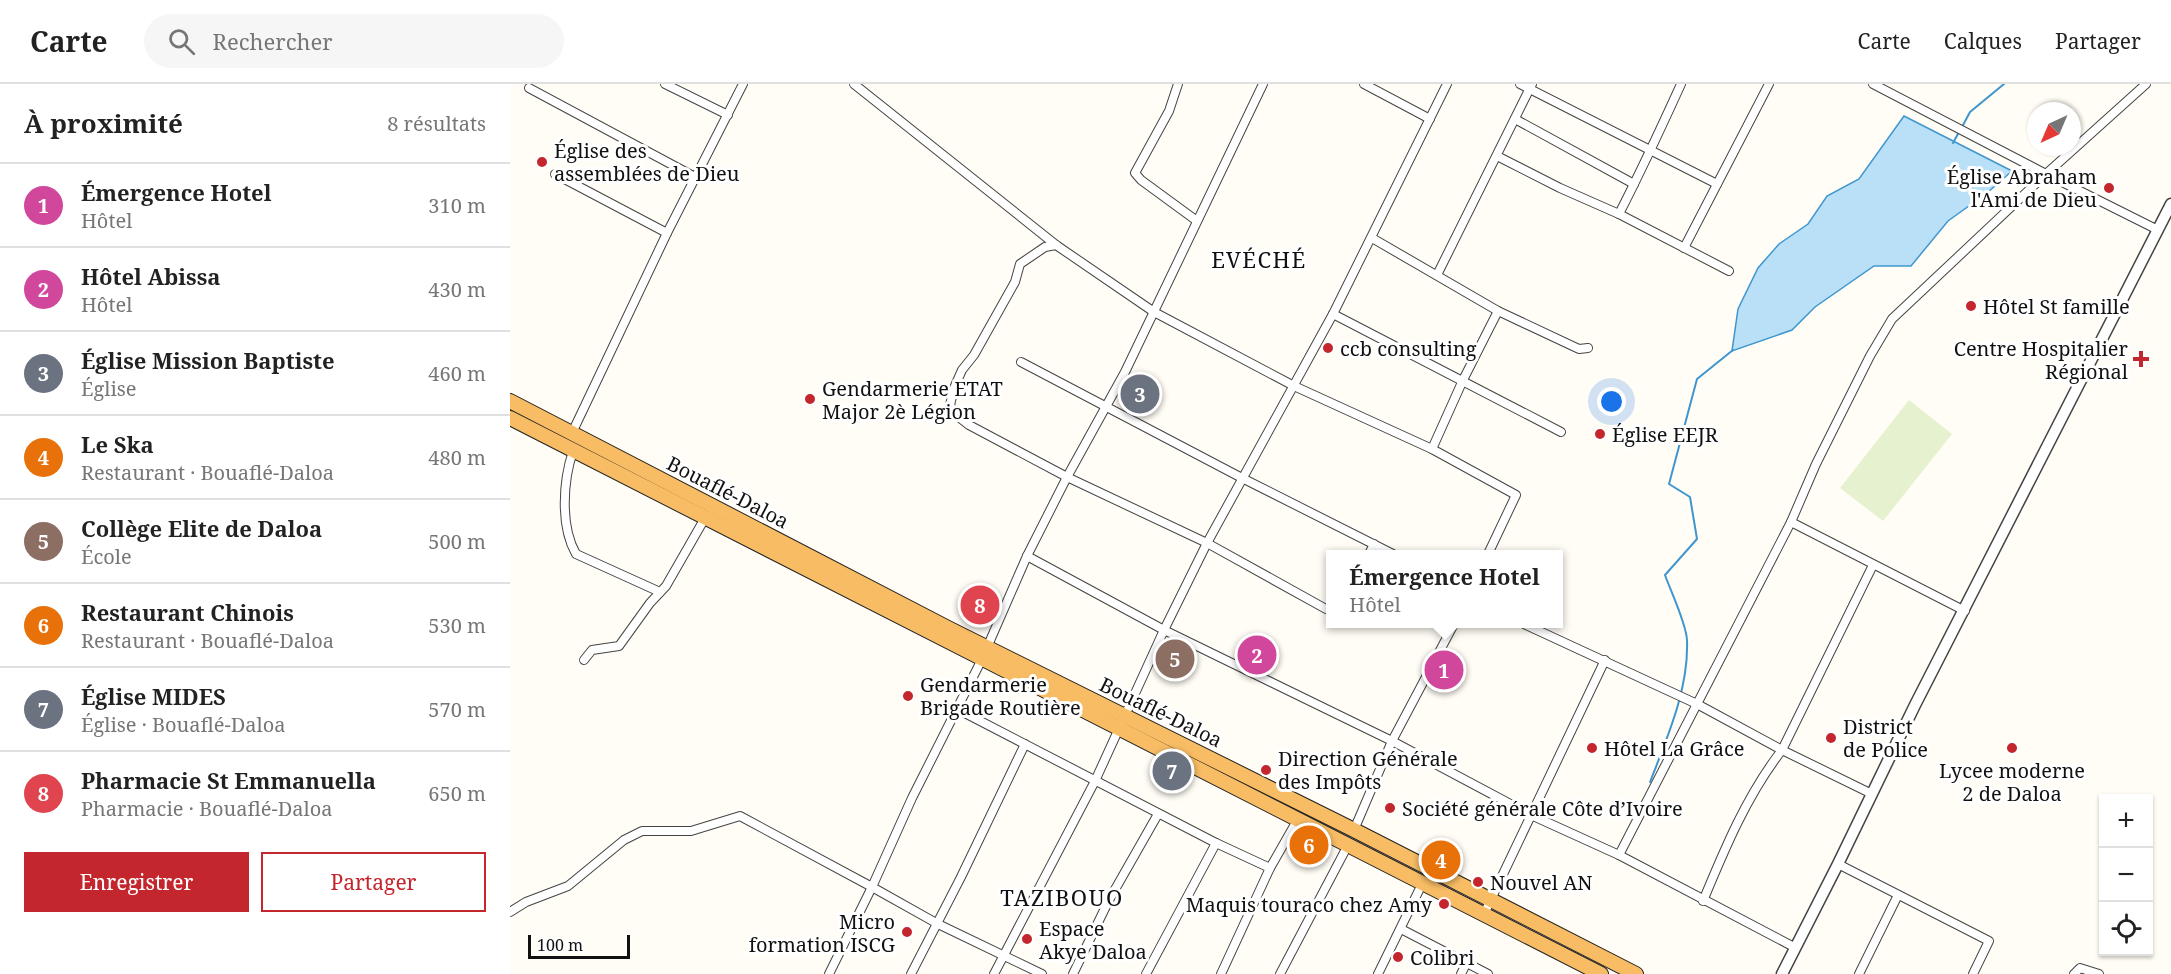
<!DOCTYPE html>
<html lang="fr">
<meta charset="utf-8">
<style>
body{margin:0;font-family:"Noto Serif",serif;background:#f6f6f6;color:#222}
.controls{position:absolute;right:18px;bottom:18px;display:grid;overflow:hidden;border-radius:0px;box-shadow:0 2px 4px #0004}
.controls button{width:54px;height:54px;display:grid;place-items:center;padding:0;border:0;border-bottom:2px solid #e0e0e0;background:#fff;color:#222;font:30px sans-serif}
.compass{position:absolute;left:1517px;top:18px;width:54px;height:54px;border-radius:50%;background:#fff;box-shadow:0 2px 4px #0004;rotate:224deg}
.scale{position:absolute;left:18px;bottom:15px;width:102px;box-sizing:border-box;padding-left:6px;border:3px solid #111;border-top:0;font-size:16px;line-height:21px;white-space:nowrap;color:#111;-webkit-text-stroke:4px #fff;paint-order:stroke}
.you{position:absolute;left:1102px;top:318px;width:21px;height:21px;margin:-15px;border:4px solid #fff;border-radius:50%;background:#1a73e8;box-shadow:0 0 0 9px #1a73e833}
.badge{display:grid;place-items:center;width:39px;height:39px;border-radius:50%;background:#c4262e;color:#fff;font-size:20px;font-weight:700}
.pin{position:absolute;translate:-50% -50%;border:3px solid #fff;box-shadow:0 2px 6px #0006}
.popup{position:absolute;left:816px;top:466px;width:237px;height:78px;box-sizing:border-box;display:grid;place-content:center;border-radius:0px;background:#fff;filter:drop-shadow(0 2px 4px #0005);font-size:20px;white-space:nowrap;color:#767676}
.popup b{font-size:22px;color:#222}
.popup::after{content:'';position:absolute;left:50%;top:100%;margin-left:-12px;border:12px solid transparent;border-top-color:#fff}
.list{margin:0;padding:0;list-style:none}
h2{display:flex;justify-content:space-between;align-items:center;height:78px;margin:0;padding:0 24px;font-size:26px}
h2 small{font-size:20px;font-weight:400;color:#767676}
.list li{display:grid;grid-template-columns:39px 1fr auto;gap:18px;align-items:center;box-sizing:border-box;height:84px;padding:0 24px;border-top:2px solid #e0e0e0}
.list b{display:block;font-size:22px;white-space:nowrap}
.list p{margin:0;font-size:20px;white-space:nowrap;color:#767676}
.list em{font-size:20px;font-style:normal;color:#767676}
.actions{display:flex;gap:12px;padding:18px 24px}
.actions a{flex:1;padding:14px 0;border:2px solid #c4262e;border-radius:0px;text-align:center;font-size:21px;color:#c4262e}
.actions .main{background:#c4262e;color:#fff}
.icon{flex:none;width:33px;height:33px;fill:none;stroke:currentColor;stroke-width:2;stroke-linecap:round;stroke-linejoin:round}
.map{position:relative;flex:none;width:1661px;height:890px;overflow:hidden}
header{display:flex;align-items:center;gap:36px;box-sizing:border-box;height:84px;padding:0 30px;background:#fff;border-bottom:2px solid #e0e0e0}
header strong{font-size:28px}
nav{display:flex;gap:33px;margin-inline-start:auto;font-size:21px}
.search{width:420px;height:54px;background:#f6f6f6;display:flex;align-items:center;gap:15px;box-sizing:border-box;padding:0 21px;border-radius:33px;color:#767676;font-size:22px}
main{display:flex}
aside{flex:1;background:#fff}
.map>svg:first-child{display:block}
.pitch{fill:#e6f2cf}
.water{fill:#b9e0f7;stroke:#3f96cf;stroke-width:1.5}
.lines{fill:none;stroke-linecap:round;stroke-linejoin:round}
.stream{stroke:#3f96cf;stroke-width:2}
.minor-casing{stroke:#444;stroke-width:10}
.tertiary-casing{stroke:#444;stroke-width:13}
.trunk-casing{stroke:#222;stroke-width:16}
.minor{stroke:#fff;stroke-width:8}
.tertiary{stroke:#fff;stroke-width:10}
.trunk{stroke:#f7bc64;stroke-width:14}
.poi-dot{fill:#c4262e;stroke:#fff;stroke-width:2}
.labels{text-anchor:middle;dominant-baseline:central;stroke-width:6;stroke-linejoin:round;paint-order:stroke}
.poi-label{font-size:20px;fill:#111;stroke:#fff;text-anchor:start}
.street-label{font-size:20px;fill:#111;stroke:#fff}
.quarter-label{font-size:22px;letter-spacing:1.5px;fill:#111;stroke:#fff}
</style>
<header>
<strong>Carte</strong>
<div class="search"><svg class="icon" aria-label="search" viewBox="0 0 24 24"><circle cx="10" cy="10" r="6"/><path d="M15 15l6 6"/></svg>Rechercher</div>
<nav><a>Carte</a><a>Calques</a><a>Partager</a></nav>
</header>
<main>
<aside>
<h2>À proximité<small>8 résultats</small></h2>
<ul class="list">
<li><span class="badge" style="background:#d1479c">1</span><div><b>Émergence Hotel</b><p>Hôtel</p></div><em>310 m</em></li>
<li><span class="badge" style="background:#d1479c">2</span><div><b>Hôtel Abissa</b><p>Hôtel</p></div><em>430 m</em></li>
<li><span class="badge" style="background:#6b7280">3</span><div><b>Église Mission Baptiste</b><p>Église</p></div><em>460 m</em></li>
<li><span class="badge" style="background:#e8710a">4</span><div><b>Le Ska</b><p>Restaurant · Bouaflé-Daloa</p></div><em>480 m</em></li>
<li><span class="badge" style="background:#8d6e63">5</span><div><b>Collège Elite de Daloa</b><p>École</p></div><em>500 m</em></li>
<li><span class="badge" style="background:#e8710a">6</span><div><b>Restaurant Chinois</b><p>Restaurant · Bouaflé-Daloa</p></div><em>530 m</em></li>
<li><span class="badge" style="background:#6b7280">7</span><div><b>Église MIDES</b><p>Église · Bouaflé-Daloa</p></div><em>570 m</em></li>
<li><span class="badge" style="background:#e0444e">8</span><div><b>Pharmacie St Emmanuella</b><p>Pharmacie · Bouaflé-Daloa</p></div><em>650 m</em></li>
</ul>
<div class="actions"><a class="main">Enregistrer</a><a>Partager</a></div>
</aside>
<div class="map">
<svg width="1661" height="890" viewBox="0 0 1661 890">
<rect width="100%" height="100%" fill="#fffdf5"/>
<!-- pitch -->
<polygon class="pitch" points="1399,316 1442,350 1373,437 1330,404"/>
<!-- water -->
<polygon class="water" points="1394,32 1502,87 1477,109 1438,137 1401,182 1364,182 1305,223 1282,246 1222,267 1228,225 1248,184 1269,160 1298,140 1317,112 1349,95"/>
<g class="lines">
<!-- stream -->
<g class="stream">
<polyline points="1452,43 1460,28 1494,0"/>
<polyline points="1443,59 1449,48"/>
<path d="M1140,698C1157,654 1179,605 1177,556C1176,539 1161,508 1155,491L1187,455L1180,413L1159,400L1187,295L1223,266"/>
</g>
<defs>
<g id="minor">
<polyline points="155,0 218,31"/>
<polyline points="344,0 546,161 644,228 784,302 922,365 1006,411 978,470"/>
<polyline points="668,0 659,27 625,89 631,96 687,137"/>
<polyline points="854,0 920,35"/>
<polyline points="1010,0 1207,100"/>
<polyline points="1363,0 1536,90 1648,146"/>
<polyline points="19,4 185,93"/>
<polyline points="1005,35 1124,100"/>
<polyline points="987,72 1050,104 1109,130 1219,187"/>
<polyline points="45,90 157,149"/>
<path d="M1109,130C1131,87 1151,44 1171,0"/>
<polyline points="862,154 988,227 1069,265 1078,264"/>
<polyline points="546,161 535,163 510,180 505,198 464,271 452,286 444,304 440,321 445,330 459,341 557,393 697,459 816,525 820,525"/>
<polyline points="1174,164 1259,0"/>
<polyline points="927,191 1022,0"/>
<polyline points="823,230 1051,348"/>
<polyline points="511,278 732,394 883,470"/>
<polyline points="61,351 157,149 233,0"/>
<polyline points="922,365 953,296 988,227"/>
<path d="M63,367C53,397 50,442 66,470L150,508"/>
<polyline points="1281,438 1455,527"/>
<polyline points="859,470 864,460"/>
<polyline points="517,472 654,546 882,657 1021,731 1109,771 1284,863"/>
<polyline points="1014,540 1187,620 1272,666 1362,710"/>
<polyline points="74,576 82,566 109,562 140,519 156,502 195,434"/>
<polyline points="447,625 706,759 760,784"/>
<polyline points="844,746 882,657 944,540"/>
<polyline points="1109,771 1281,438 1306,380 1360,272 1382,235 1536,90 1636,0"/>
<polyline points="1328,780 1479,857 1463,890"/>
<path d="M1193,817C1215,764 1237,711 1272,666L1363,481"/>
<polyline points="0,828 16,818 58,802 114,756 132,747 181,747 230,732 362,803 428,840 532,890"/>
<polyline points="974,830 1095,576"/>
<polyline points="891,845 978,890"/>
<polyline points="319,890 362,803 402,714 472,575 517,472 557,393 615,288 753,0"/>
<polyline points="401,890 451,793 515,660"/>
<polyline points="484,890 585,697 654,546 697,459 823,230 937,0"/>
<polyline points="563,890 599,816 648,730"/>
<polyline points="636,890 706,759"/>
<polyline points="711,890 760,784 788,735"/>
<polyline points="770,890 838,761"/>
<polyline points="868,890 913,798"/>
<polyline points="951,890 957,878"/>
<polyline points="1349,890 1388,811"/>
<polyline points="1564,890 1570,884 1589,890"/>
</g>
<polyline id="tertiary" points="1272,890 1328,780 1405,621 1661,120"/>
<g id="trunk">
<polyline points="0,317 438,544 844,746 1126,890"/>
<polyline points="0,334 1091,890"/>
</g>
</defs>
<!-- minor casing -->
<use href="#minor" class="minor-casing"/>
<!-- tertiary casing -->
<use href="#tertiary" class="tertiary-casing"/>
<!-- trunk casing -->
<use href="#trunk" class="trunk-casing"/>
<!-- minor -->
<use href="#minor" class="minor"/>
<!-- tertiary -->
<use href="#tertiary" class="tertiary"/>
<!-- trunk -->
<use href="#trunk" class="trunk"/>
</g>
<!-- markers -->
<g class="poi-dot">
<circle cx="32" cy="78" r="6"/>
<circle cx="1599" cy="104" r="6"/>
<circle cx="1461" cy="222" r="6"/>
<circle cx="818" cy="264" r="6"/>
<path d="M1628 266h6v6h6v6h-6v6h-6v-6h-6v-6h6z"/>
<circle cx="300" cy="315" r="6"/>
<circle cx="1090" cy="350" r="6"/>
<circle cx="398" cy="612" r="6"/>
<circle cx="1321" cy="654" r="6"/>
<circle cx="1082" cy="664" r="6"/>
<circle cx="1502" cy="664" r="6"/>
<circle cx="756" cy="686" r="6"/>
<circle cx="880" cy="724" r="6"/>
<circle cx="968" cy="798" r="6"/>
<circle cx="934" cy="820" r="6"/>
<circle cx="397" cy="848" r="6"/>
<circle cx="517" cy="855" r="6"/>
<circle cx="888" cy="873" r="6"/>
</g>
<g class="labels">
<!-- poi labels -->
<g class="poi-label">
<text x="44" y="66">Église des<tspan x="44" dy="23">assemblées de Dieu</tspan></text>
<text x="1587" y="92" text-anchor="end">Église Abraham<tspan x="1587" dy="23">l'Ami de Dieu</tspan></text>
<text x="1473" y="222">Hôtel St famille</text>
<text x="830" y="264">ccb consulting</text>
<text x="1618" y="264" text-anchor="end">Centre Hospitalier<tspan x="1618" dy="23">Régional</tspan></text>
<text x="312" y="304">Gendarmerie ETAT<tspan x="312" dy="23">Major 2è Légion</tspan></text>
<text x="1102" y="350">Église EEJR</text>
<text x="410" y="600">Gendarmerie<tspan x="410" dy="23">Brigade Routière</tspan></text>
<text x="1333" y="642">District<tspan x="1333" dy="23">de Police</tspan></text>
<text x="1094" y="664">Hôtel La Grâce</text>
<text x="768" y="674">Direction Générale<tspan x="768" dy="23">des Impôts</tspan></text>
<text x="1502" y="686" text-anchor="middle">Lycee moderne<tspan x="1502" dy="23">2 de Daloa</tspan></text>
<text x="892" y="724">Société générale Côte d’Ivoire</text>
<text x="980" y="798">Nouvel AN</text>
<text x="922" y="820" text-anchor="end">Maquis touraco chez Amy</text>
<text x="385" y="837" text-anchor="end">Micro<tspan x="385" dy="23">formation ISCG</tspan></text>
<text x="529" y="844">Espace<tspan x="529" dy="23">Akye Daloa</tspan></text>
<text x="900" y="873">Colibri</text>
</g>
<!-- street labels -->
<g class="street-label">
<text transform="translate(218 408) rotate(27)">Bouaflé-Daloa</text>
<text transform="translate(651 628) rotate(26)">Bouaflé-Daloa</text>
</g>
<!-- quarter labels -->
<g class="quarter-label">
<text x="749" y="175">EVÉCHÉ</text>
<text x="552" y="813">TAZIBOUO</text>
</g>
</g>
</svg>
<div class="controls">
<button>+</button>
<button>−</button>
<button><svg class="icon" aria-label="locate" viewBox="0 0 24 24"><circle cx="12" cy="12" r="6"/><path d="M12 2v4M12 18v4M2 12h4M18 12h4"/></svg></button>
</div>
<svg class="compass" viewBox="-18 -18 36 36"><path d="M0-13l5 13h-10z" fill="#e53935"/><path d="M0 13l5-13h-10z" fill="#767676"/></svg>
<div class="scale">100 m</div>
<div class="you"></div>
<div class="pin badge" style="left:934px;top:586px;background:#d1479c">1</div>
<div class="popup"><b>Émergence Hotel</b>Hôtel</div>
<div class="pin badge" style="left:747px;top:571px;background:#d1479c">2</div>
<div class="pin badge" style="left:630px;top:310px;background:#6b7280">3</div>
<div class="pin badge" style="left:931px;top:776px;background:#e8710a">4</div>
<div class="pin badge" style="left:665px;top:575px;background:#8d6e63">5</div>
<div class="pin badge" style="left:799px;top:761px;background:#e8710a">6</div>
<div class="pin badge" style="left:662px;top:687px;background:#6b7280">7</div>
<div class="pin badge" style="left:470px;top:521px;background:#e0444e">8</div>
</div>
</main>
